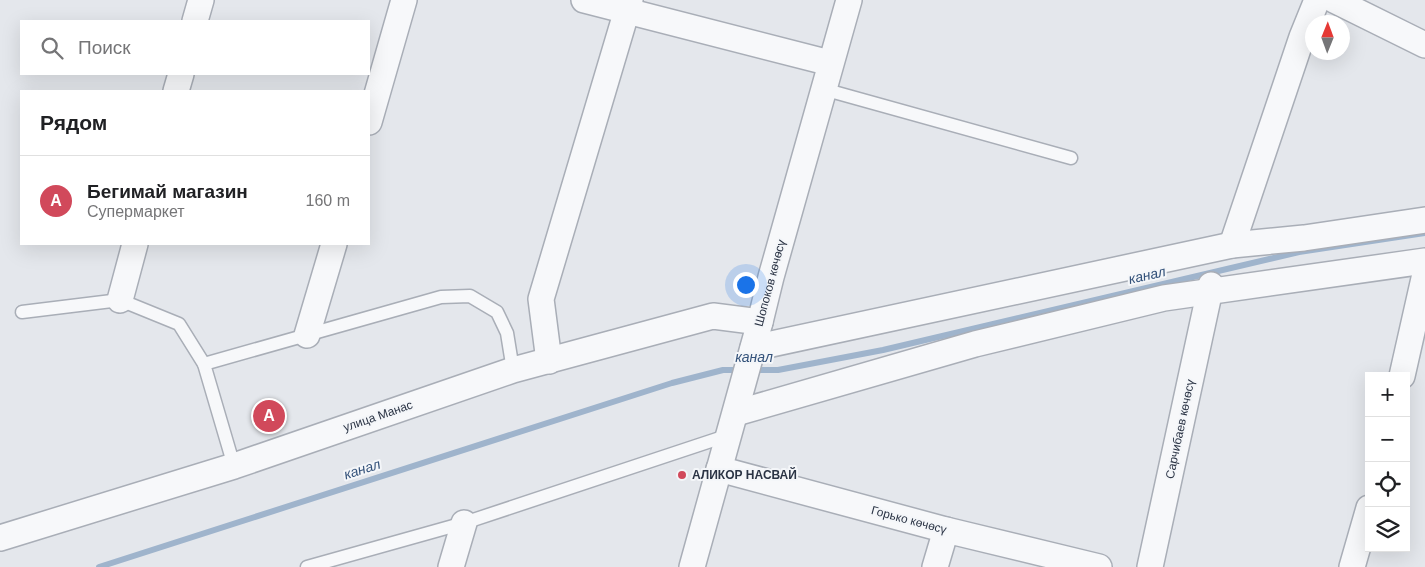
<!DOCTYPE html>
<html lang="ru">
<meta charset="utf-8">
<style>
body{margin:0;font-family:Helvetica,sans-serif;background:#f2f2f2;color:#202124}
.controls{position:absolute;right:15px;bottom:15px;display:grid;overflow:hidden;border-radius:0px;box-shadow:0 5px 20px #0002}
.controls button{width:45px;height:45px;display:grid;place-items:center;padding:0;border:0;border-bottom:1px solid #e0e0e0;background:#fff;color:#202124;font:25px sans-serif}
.compass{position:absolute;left:1305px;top:15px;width:45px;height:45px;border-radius:50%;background:#fff;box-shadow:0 5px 20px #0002;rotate:1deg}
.you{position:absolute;left:745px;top:284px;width:18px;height:18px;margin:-12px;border:4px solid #fff;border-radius:50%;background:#1a73e8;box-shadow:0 0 0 8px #1a73e833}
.badge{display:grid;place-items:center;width:32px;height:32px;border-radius:50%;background:#d1495b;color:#fff;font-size:16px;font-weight:700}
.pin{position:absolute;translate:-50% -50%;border:2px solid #fff;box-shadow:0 1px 5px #0006}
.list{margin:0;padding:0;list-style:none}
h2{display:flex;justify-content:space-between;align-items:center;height:65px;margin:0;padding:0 20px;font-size:21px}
h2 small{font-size:16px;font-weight:400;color:#757577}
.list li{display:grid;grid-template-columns:32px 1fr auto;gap:15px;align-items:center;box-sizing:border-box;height:90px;padding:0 20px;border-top:1px solid #e0e0e0}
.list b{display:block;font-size:19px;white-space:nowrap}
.list p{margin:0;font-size:16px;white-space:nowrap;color:#757577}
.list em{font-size:16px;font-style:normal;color:#757577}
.icon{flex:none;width:28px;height:28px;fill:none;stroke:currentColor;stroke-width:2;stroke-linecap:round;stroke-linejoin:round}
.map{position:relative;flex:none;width:1425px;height:567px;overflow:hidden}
.search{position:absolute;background:#fff;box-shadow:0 5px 20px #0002;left:20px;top:20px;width:350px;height:55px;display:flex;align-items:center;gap:12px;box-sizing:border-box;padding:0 18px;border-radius:0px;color:#757577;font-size:19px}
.panel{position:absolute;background:#fff;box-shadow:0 5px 20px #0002;left:20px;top:90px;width:350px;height:155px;border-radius:0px}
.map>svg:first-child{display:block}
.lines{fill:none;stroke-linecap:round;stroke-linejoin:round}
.stream{stroke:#9fb4cc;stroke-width:6}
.lane-casing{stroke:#a9aeb7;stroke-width:15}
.street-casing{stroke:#a9aeb7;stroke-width:28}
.lane{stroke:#f7f8fa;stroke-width:12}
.street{stroke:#f7f8fa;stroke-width:25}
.poi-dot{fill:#d1495b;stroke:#f4f6f9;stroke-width:2}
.labels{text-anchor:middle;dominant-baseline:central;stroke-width:4;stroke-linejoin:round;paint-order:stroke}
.street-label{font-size:12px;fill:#2b3445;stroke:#f4f6f9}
.poi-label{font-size:12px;font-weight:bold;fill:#2b3445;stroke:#f4f6f9;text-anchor:start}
.water-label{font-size:14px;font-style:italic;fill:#34527a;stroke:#f4f6f9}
</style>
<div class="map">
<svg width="1425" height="567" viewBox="0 0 1425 567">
<rect width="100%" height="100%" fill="#e4e7ec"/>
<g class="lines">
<!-- stream -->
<g class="stream">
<polyline points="751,370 778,370 883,350 1299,252 1425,233"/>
<polyline points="99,567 672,383 723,370 741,370"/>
</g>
<defs>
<g id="lane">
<polyline points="823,89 1071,158"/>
<polyline points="22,312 120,300 179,324 204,364"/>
<polyline points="234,466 204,364 441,297 470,296 497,312 507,333 513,370"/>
<polyline points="307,567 464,523 729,435"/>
</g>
<g id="street">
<polyline points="584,0 830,63"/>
<polyline points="1334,0 1425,45"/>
<polyline points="195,21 201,0"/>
<polyline points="176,91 181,74"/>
<polyline points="369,122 404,0"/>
<polyline points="1232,245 1302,37 1317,0"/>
<polyline points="120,300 135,244"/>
<polyline points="307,335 334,244"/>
<polyline points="753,348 1232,245 1304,238 1425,220"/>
<polyline points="549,361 541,299 630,0"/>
<polyline points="1402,376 1425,274"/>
<polyline points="736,413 975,344 1164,298 1425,261"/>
<polyline points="719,469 946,530 1099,567"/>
<polyline points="0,538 234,466 513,370 713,316 760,322"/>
<polyline points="451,567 464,523"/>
<polyline points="692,567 760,322 771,277 849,0"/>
<polyline points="935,567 946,530"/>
<polyline points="1150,567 1211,285"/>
<polyline points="1352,567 1369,508"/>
</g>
</defs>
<!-- lane casing -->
<use href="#lane" class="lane-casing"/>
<!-- street casing -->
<use href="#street" class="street-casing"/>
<!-- lane -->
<use href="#lane" class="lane"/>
<!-- street -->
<use href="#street" class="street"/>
</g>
<!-- markers -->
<circle class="poi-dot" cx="682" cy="475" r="5"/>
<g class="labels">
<!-- street labels -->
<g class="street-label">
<text transform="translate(770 283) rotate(-75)">Шопоков көчөсү</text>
<text transform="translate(378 416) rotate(-19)">улица Манас</text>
<text transform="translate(1180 429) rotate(-78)">Сарчибаев көчөсү</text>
<text transform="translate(909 520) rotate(15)">Горько көчөсү</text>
</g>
<!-- poi labels -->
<g class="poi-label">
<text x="692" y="475">АЛИКОР НАСВАЙ</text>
</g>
<!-- water labels -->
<g class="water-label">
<text transform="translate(1147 275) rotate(-13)">канал</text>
<text x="754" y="357">канал</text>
<text transform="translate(362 469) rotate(-18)">канал</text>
</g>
</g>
</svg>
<div class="controls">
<button>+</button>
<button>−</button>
<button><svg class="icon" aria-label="locate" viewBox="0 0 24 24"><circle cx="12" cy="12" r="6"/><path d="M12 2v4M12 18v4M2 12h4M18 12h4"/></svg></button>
<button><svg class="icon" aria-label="layers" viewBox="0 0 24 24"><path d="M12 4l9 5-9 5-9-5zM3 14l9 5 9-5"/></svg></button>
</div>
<svg class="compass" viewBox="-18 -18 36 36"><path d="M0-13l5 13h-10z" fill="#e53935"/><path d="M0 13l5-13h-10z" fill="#757577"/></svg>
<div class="you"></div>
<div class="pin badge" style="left:269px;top:416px">A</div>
<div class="search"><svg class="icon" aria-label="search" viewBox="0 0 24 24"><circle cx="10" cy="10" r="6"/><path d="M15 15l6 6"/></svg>Поиск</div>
<section class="panel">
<h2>Рядом<small></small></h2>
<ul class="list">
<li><span class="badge">A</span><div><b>Бегимай магазин</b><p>Супермаркет</p></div><em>160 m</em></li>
</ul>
</section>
</div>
